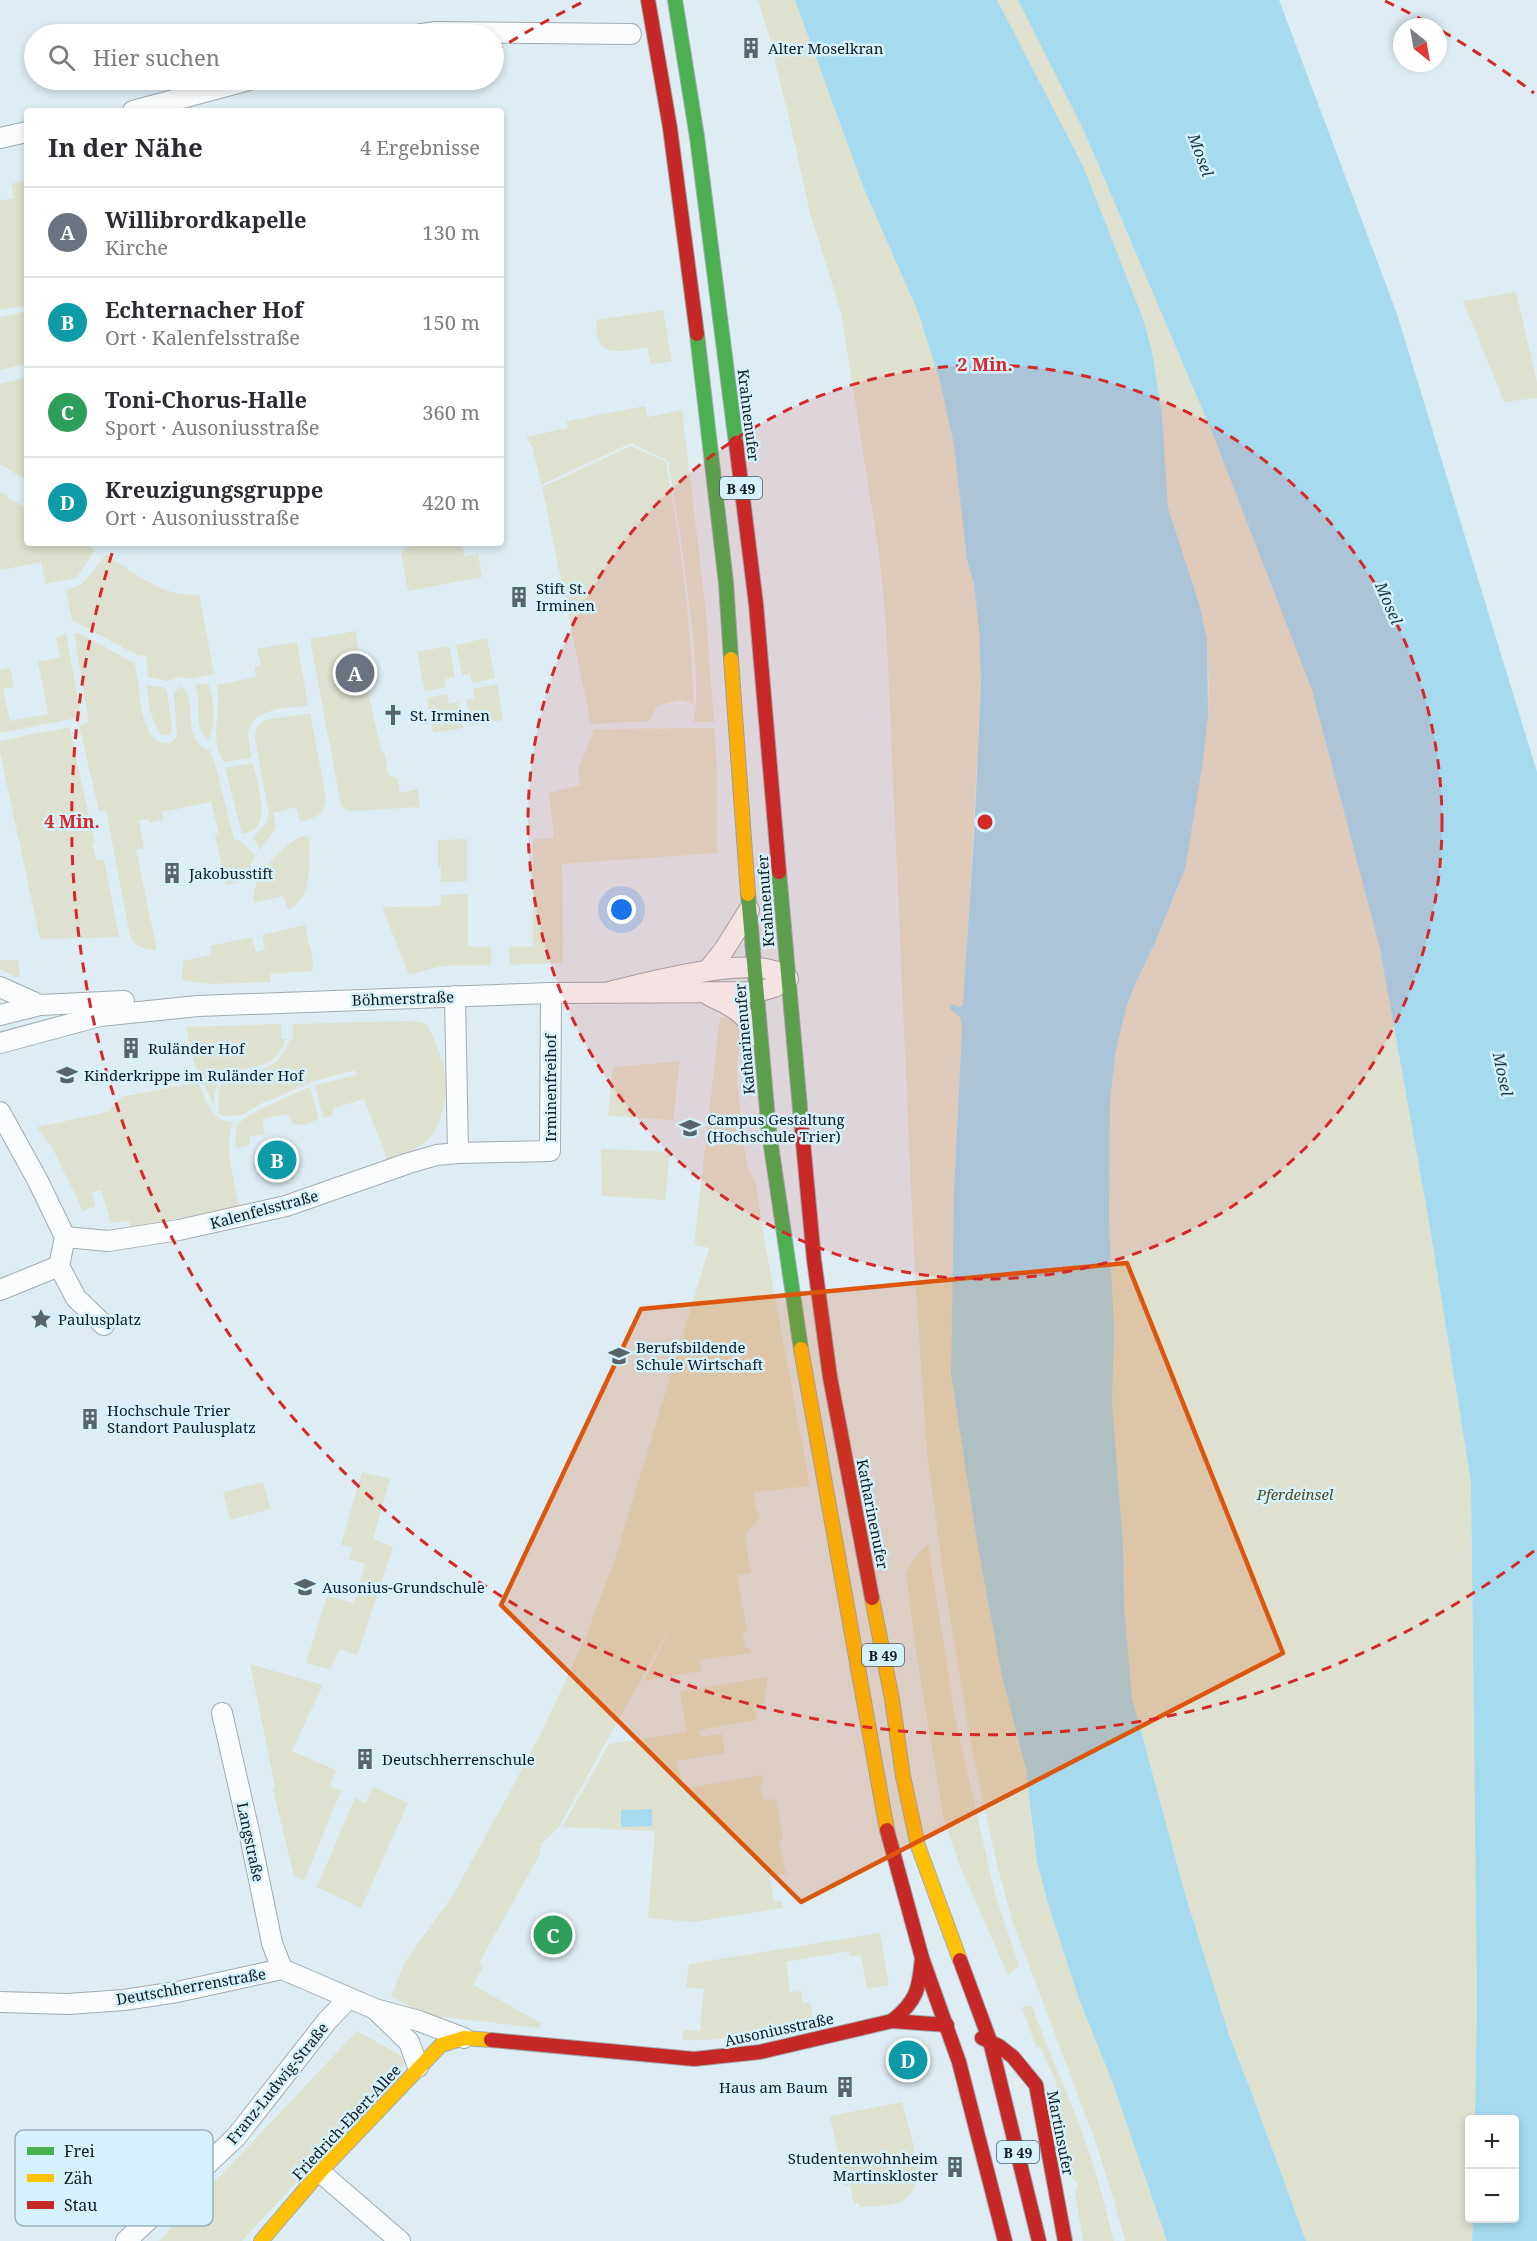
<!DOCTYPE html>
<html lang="de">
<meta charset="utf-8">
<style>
body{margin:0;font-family:"Noto Serif",serif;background:#f2f2f3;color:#2b2b33}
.controls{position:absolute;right:18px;bottom:18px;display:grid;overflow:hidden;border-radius:6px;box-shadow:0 3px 9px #0003}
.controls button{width:54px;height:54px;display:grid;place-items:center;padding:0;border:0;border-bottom:2px solid #e1e1e2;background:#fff;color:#2b2b33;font:30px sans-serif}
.compass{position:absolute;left:1393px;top:18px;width:54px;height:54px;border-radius:50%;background:#fff;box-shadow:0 3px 9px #0003;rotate:149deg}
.you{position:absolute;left:622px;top:910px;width:21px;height:21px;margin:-15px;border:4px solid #fff;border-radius:50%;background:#1a73e8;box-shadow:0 0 0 9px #1a73e833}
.badge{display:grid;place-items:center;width:39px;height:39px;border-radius:50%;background:#b45309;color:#fff;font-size:20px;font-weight:700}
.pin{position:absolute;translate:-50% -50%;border:3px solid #fff;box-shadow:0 2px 6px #0006}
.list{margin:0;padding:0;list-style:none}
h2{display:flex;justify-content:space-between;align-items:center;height:78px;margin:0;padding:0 24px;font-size:26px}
h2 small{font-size:20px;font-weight:400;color:#7c7c81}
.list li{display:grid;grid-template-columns:39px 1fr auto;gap:18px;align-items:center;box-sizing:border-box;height:90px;padding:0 24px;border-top:2px solid #e1e1e2}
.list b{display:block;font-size:22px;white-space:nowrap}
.list p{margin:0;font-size:20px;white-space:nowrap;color:#7c7c81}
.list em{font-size:20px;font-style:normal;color:#7c7c81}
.icon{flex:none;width:33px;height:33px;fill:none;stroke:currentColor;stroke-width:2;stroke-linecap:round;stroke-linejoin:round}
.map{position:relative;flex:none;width:1537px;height:2241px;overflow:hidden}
.search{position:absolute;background:#fff;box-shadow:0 3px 9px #0003;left:24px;top:24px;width:480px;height:66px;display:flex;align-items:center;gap:15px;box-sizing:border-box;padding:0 21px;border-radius:33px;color:#7c7c81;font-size:22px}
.panel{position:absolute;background:#fff;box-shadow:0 3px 9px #0003;left:24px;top:108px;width:480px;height:438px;border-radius:6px}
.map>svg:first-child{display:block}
.green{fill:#dee1cf}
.water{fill:#a5daef}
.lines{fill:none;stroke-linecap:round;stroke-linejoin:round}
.street-casing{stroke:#a0acb0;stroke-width:22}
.fast-casing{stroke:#a0acb0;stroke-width:16}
.slow-casing{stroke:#a0acb0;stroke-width:16}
.jam-casing{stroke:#a0acb0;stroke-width:16}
.street{stroke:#fafcfd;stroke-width:20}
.fast{stroke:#4caf50;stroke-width:14}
.slow{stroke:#ffc107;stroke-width:14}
.jam{stroke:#c62828;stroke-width:14}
.marked{fill:#dd560d;fill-opacity:0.2;stroke:#dd560d;stroke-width:4.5;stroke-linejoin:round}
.ring{fill:none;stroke:#d62828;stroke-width:3;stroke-dasharray:10 8}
.labels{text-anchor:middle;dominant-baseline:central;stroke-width:5;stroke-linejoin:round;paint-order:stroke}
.shield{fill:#d5f1fc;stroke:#4c5b61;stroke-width:1.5}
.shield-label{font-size:14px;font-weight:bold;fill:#111b1f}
.poi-label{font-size:15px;fill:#111b1f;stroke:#d5f1fc;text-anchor:start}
.street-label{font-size:15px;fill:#111b1f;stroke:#d5f1fc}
.park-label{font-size:15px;font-style:italic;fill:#514a1c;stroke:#d5f1fc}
.water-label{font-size:16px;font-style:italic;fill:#193945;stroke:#d5f1fc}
.key{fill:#d5f1fc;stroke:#9ab1ba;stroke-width:1.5}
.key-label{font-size:16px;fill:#111b1f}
.centre{fill:#d62828;stroke:#d5f1fc;stroke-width:3}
.ring-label{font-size:18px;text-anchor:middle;font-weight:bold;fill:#d62828;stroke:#d5f1fc;stroke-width:5;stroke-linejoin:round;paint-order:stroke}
</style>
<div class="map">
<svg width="1537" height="2241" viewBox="0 0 1537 2241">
<rect width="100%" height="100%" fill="#deedf3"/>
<!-- green -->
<g class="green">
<polygon points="758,0 795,0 864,189 918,312 940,382 954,445 967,560 974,584 979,629 981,684 964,1002 963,1007 958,1007 962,1027 954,1190 951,1374 978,1548 1002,1676 1026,1769 1037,1862 1049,1907 1079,1999 1112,2081 1167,2241 1125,2241 1113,2197 1095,2141 1012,1920 996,1861 970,1739 945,1588 927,1452 915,1278 886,621 879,554 841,312 810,213 788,113 777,71 773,48"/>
<polygon points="997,0 1018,0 1084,131 1212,432 1312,690 1380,949 1429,1222 1471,1482 1477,2002 1475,2119 1470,2120 1470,2218 1473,2219 1472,2241 1306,2241 1252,2094 1229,2035 1186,1897 1132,1698 1124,1606 1123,1543 1112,1403 1114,1331 1109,1221 1110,1102 1115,1055 1126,1008 1135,984 1154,945 1185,869 1208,717 1209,684 1207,640 1199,603 1168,508 1162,415 1152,351 1128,279"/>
<polygon points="27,180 27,305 0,310 0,201 14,198 11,184"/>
<polygon points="1516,292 1537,382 1537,398 1504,402 1463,301"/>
<path d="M663,310L672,361L651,365L647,347C621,351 593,361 597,320Z"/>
<polygon points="27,311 27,364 0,370 0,317"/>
<polygon points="27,377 27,481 0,464 0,384"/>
<path d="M645,406L648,417L682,410L705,603L714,722H694C699,686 694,647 690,611C684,561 677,511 668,461L631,443L541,485L533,448L526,437L567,428V421Z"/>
<path d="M631,446L666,462C681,543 691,623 694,704L679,700L657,706L649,721L591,724L542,487Z"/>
<polygon points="0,492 27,509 27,543 83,543 95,550 76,578 46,584 41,562 0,570"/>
<polygon points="413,543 461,543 464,556 478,554 482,577 408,591 401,553"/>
<path d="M106,555C132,571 167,600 199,594L214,674L191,679L179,677L167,681L148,677L146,656L137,655L72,620L66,590L82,584Z"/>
<polygon points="356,631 360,662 335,668 341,692 367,687 381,750 385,754 388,774 398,779 400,793 418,789 420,807 349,811 341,805 310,639"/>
<polygon points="66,633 81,717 0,733 0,670 10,668 14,687 3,689 10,721 48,714 38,662 60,657 56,638"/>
<path d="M79,633L134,663C142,685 137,747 170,743L177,737L174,692L181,686C201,703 178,736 210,751L215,763L234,839L241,841L255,856L244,880L226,885L215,835L219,833L211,802L162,812L163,820L150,823L148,819L139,820L144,848L136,850L157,950C144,951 136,947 130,936L106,810L99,811L79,725L89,722L74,634Z"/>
<polygon points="487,638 495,678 472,683 470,674 462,675 456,645"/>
<path d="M297,642L308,705C288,709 251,707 248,734C248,742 251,750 251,758L224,762C208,739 222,713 217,685L256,677L254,667L261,665L257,649Z"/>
<polygon points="449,646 455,677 445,679 446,687 425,691 417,652"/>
<path d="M205,683L208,684C215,700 216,725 208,740C192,726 203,702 195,685Z"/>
<polygon points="497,684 503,720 471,726 466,700 475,698 473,689"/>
<path d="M147,685L165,688L167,690L172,730L170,735H161C151,720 148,703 147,685Z"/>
<polygon points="447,694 449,704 458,702 463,728 433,733 427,698"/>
<path d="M310,713L326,797C325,816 315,817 300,822L296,807L273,813L276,828L260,850L253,837L265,825L269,814L255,739L256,728L265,720Z"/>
<polygon points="69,727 95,842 92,843 96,860 104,859 119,937 40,939 0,752 0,741"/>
<polygon points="714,728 717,771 717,853 562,864 563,963 510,965 509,947 533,946 533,840 554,838 549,793 580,785 578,770 594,729"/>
<path d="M253,763C257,783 275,831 242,834L225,768Z"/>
<path d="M302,836L308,837L310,842C309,866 313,897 288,910L283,896L254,903C249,879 282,845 302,836Z"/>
<polygon points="467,839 467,881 441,882 441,867 438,867 438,840"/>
<polygon points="468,894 468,946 491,947 491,965 441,966 409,975 382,907 441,906 441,895"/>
<polygon points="305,925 313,961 312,971 270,974 270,982 210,984 182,980 183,961 211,955 210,946 252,937 256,952 265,950 262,935"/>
<polygon points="0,960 18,960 20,977 15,977 0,969"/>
<polygon points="720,1017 731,1018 739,1024 742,1039 737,1059 737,1084 744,1147 748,1167 756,1184 765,1243 810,1486 754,1492 755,1508 760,1517 745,1535 751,1573 737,1575 747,1631 743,1632 745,1648 750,1648 751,1653 700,1660 701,1671 644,1681 675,1618 559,1827 541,1844 540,1854 479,1963 483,1967 473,1985 541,2023 539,2028 435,2016 409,2006 391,1996 405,1962 453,1895 511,1790 545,1725 586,1636 615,1559 709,1248 694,1245"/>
<path d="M413,1021L427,1024C434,1039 442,1055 445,1072C448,1094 443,1128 425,1142C415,1150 400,1155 388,1161L364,1099L334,1108L331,1116L323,1118L315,1085L356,1075L355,1070L311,1082L279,1097L264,1102L242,1115L223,1116L218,1113C219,1104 217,1092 221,1085C231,1065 274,1085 290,1039H293V1024Z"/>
<path d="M281,1024V1039H286C270,1090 212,1046 214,1106L194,1062L186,1027Z"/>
<polygon points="680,1061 673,1120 608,1116 613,1067"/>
<path d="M198,1082C207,1101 209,1121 233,1122C223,1143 235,1184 239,1207L130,1227L129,1221L111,1223L101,1190L92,1192L95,1206L83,1211L52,1147L37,1127L108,1112L121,1097Z"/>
<path d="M310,1087L319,1119L304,1125L293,1124L288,1114L262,1119L265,1134L249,1137L250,1145L236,1148C236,1141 234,1131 238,1125C245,1113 295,1094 310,1087Z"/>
<polygon points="601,1149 670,1152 665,1200 602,1196"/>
<polygon points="362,1472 390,1479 373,1539 393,1547 357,1656 340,1649 330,1669 306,1663 327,1596 354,1603 365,1564 349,1559 353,1547 341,1545"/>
<polygon points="263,1482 271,1509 230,1520 223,1492"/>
<polygon points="928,1544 955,1717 995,1894 1019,1966 1008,1975 960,1866 943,1816 917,1658 906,1573 915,1557"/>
<polygon points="250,1664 323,1685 292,1751 336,1770 330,1786 341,1791 304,1881 294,1876 273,1790 275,1786"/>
<path d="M767,1677C768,1688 764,1691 765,1701L763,1704L754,1706L757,1720L699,1730L700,1737L722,1734L725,1753L677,1761L683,1789L762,1775L763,1784L760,1787L763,1798L766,1800L776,1799L783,1840L779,1841L786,1874L770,1877L774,1902L782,1901L783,1908L692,1922L648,1918L655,1831L562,1827L609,1744L687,1732L680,1692Z"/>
<polygon points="373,1787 408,1803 361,1908 317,1887 355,1798 366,1803"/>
<path d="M880,1933L889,1985L867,1989L861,1955L850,1957L849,1951L786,1962L790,1992L801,1991L803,2003L810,2002L813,2020C769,2030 727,2042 682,2040L683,2030L700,2031L704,1989L686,1987L689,1964Z"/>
<path d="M1025,2006H1032C1049,2056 1073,2102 1089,2152C1099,2181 1106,2211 1114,2241H1083L1075,2192L1078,2184L1072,2178L1055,2079L1040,2047H1036L1022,2008Z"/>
<polygon points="357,2031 400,2055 405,2064 242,2241 159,2241"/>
<path d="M902,2102C908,2127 934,2193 897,2203C885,2207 871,2206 859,2207V2203L854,2204L850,2185L845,2186L830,2116Z"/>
</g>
<!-- water -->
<g class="water">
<polygon points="795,0 997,0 1083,166 1142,316 1152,351 1162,415 1168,508 1199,603 1207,640 1208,717 1202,767 1185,869 1154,945 1135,984 1126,1008 1115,1055 1110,1102 1109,1221 1114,1331 1112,1403 1123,1543 1124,1606 1132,1698 1186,1897 1229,2035 1252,2094 1306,2241 1167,2241 1112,2081 1079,1999 1049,1907 1037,1862 1026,1769 1002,1676 978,1548 951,1374 954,1190 962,1027 960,1017 949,1008 952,1004 960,1007 963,1005 974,835 981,684 979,629 974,584 967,560 954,445 940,382 918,312 864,189"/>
<polygon points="1018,0 1279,0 1397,314 1537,772 1537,2241 1472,2241 1473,2219 1514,2218 1514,2120 1475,2119 1477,2002 1471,1482 1429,1222 1380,949 1312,690 1212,432 1084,131"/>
<polygon points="652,1809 652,1826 621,1827 621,1810"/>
</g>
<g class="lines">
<defs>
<g id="street">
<polyline points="421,34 436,32 631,34"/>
<polyline points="133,111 249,80"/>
<polyline points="0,138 27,132"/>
<polyline points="708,970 724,950 749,910"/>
<polyline points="0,987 40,1005"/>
<polyline points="455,996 458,1153 550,1151 551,993"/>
<path d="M710,996C730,1005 748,1014 757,1036"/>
<polyline points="0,1015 40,1005 124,1001"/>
<path d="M0,1043L100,1016L198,1006L551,993L757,992L774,987L788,979C763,950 644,984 609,992"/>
<polyline points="0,1112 38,1181 65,1237 59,1266"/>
<polyline points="65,1237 108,1241 179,1230 286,1206 409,1163 437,1155 458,1153"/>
<polyline points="59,1266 76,1298 104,1325"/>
<polyline points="0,1290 59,1266"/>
<polyline points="222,1713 250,1836 272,1943 282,1969"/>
<polyline points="0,2002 68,2004 124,2000 177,1992 282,1969 375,2009 419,2021 464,2038"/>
<polyline points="377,2011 409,2042 418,2067"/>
<polyline points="320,2172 400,2241"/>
<polyline points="126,2241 236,2137 327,2021 349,1998"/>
</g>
<g id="fast">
<polyline points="675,0 697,137 736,443"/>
<polyline points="697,334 726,583 731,659"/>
<polyline points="779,872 802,1131"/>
<polyline points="748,894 769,1132 801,1349"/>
</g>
<g id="slow">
<polyline points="731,659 748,894"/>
<polyline points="801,1349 887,1830"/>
<polyline points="872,1598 892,1699 903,1776 918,1846 960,1960"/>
<polyline points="261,2241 320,2172 441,2045 464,2038 491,2040"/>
</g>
<g id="jam">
<polyline points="648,0 670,128 697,334"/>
<polyline points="736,443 756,604 779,872"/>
<polyline points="802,1131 814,1260 830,1377 872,1598"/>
<polyline points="887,1830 922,1958 959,2062 1005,2241"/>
<polyline points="960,1960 990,2041 1039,2241"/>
<path d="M892,2021C917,2001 919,1989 922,1958"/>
<polyline points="982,2038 999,2046 1013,2057 1036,2085 1065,2241"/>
<polyline points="491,2040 694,2059 760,2052 892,2021 947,2025"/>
</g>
</defs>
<!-- street casing -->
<use href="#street" class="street-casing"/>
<!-- fast casing -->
<use href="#fast" class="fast-casing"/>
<!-- slow casing -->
<use href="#slow" class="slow-casing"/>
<!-- jam casing -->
<use href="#jam" class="jam-casing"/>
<!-- street -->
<use href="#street" class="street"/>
<!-- fast -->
<use href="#fast" class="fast"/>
<!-- slow -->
<use href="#slow" class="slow"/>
<!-- jam -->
<use href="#jam" class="jam"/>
</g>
<!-- marked area -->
<path class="marked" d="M1127,1263L1283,1653L801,1902L501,1605L641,1309Z"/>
<!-- distance rings -->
<circle cx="985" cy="822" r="457" fill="#d62828" fill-opacity=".12"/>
<g class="ring">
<circle cx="985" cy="822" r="457"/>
<path d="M1534 1551A913 913 0 0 1 114 547M494 52A913 913 0 0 1 585 1M1385 1A913 913 0 0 1 1428 23M1442 31A913 913 0 0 1 1534 93"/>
</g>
<!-- icons -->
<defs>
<symbol id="building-bare" viewBox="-9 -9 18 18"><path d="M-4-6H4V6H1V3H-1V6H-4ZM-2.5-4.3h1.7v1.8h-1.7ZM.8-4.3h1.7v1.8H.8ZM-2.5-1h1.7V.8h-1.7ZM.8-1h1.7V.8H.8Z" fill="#596469" stroke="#d5f1fc" stroke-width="2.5" paint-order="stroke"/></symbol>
<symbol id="church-bare" viewBox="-9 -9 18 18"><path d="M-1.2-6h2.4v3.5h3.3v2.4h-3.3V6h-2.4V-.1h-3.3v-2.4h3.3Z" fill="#596469" stroke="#d5f1fc" stroke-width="2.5" paint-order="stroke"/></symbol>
<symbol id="school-bare" viewBox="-9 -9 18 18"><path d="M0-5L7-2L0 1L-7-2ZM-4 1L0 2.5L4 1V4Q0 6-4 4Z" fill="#596469" stroke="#d5f1fc" stroke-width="2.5" paint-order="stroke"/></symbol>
<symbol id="university-bare" viewBox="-9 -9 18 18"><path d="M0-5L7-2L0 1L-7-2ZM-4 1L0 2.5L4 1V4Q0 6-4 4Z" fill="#596469" stroke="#d5f1fc" stroke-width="2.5" paint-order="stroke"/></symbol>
<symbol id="sight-bare" viewBox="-9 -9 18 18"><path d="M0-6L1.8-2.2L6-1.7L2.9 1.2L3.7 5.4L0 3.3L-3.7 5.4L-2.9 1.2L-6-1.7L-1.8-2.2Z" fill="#596469" stroke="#d5f1fc" stroke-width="2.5" paint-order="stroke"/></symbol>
</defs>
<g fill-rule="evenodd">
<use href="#building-bare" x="736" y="33" width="30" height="30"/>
<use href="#building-bare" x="504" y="582" width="30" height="30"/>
<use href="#church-bare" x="378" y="700" width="30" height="30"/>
<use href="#building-bare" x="157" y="858" width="30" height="30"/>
<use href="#building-bare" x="116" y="1033" width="30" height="30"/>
<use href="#school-bare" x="52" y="1060" width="30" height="30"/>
<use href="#university-bare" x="675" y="1113" width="30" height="30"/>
<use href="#sight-bare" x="26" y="1304" width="30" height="30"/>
<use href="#school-bare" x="604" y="1341" width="30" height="30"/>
<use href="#building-bare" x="75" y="1404" width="30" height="30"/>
<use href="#school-bare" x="290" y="1572" width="30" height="30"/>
<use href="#building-bare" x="350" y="1744" width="30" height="30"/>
<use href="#building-bare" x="830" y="2072" width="30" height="30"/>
<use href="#building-bare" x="940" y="2152" width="30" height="30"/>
</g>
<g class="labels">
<!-- shield labels -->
<g class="shield">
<rect x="720" y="477" width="42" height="22" rx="4.5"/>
<rect x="862" y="1644" width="42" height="22" rx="4.5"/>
<rect x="997" y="2141" width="42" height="22" rx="4.5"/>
</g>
<g class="shield-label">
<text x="741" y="488">B 49</text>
<text x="883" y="1655">B 49</text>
<text x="1018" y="2152">B 49</text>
</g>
<!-- poi labels -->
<g class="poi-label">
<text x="768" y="48">Alter Moselkran</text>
<text x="536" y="588">Stift St.<tspan x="536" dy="17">Irminen</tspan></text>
<text x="410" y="715">St. Irminen</text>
<text x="189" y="873">Jakobusstift</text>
<text x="148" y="1048">Ruländer Hof</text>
<text x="84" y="1075">Kinderkrippe im Ruländer Hof</text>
<text x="707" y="1119">Campus Gestaltung<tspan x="707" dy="17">(Hochschule Trier)</tspan></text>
<text x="58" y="1319">Paulusplatz</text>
<text x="636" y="1347">Berufsbildende<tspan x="636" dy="17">Schule Wirtschaft</tspan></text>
<text x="107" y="1410">Hochschule Trier<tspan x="107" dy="17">Standort Paulusplatz</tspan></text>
<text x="322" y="1587">Ausonius-Grundschule</text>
<text x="382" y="1759">Deutschherrenschule</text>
<text x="828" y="2087" text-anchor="end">Haus am Baum</text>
<text x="938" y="2158" text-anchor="end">Studentenwohnheim<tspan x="938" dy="17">Martinskloster</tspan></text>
</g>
<!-- street labels -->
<g class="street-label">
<text transform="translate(749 415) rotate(83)">Krahnenufer</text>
<text transform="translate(765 901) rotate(-94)">Krahnenufer</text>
<text transform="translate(403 998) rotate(-2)">Böhmerstraße</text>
<text transform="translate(744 1039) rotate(-95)">Katharinenufer</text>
<text transform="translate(550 1088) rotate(-90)">Irminenfreihof</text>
<text transform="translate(264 1209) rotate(-15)">Kalenfelsstraße</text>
<text transform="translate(873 1514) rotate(79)">Katharinenufer</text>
<text transform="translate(251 1842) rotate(78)">Langstraße</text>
<text transform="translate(191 1986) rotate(-10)">Deutschherrenstraße</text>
<text transform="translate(779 2029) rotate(-12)">Ausoniusstraße</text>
<text transform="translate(277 2083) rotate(-51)">Franz-Ludwig-Straße</text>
<text transform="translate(346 2122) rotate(-47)">Friedrich-Ebert-Allee</text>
<text transform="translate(1061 2133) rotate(79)">Martinsufer</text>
</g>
<!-- park labels -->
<g class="park-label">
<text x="1295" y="1494">Pferdeinsel</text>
</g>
<!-- water labels -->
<g class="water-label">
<text transform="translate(1201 155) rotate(70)">Mosel</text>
<text transform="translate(1389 603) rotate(67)">Mosel</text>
<text transform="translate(1503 1074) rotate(78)">Mosel</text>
</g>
</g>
<!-- legend -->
<rect x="15" y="2130" width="198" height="96" rx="9" class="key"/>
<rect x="27" y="2147" width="27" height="8" fill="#4caf50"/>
<rect x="27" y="2174" width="27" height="8" fill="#ffc107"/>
<rect x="27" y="2201" width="27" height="8" fill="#c62828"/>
<g class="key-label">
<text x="64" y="2157">Frei</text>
<text x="64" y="2184">Zäh</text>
<text x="64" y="2211">Stau</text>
</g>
<circle cx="985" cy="822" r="9" class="centre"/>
<g class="ring-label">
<text x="985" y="371">2 Min.</text>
<text x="72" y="828">4 Min.</text>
</g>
</svg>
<div class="controls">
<button>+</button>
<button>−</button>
</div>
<svg class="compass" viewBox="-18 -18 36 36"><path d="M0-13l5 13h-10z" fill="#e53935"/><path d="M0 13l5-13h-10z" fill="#7c7c81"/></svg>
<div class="you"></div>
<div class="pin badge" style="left:355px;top:673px;background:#6b7280">A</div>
<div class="pin badge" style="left:277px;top:1160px;background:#0f9aa8">B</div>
<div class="pin badge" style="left:553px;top:1935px;background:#2e9e5b">C</div>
<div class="pin badge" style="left:908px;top:2060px;background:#0f9aa8">D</div>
<div class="search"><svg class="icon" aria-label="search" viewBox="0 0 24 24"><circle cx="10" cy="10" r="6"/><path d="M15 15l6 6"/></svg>Hier suchen</div>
<section class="panel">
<h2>In der Nähe<small>4 Ergebnisse</small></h2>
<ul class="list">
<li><span class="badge" style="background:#6b7280">A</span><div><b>Willibrordkapelle</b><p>Kirche</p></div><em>130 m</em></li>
<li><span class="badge" style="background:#0f9aa8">B</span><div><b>Echternacher Hof</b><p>Ort · Kalenfelsstraße</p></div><em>150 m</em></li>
<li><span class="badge" style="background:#2e9e5b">C</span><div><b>Toni-Chorus-Halle</b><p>Sport · Ausoniusstraße</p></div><em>360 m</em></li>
<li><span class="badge" style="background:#0f9aa8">D</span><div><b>Kreuzigungsgruppe</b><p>Ort · Ausoniusstraße</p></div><em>420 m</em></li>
</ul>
</section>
</div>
